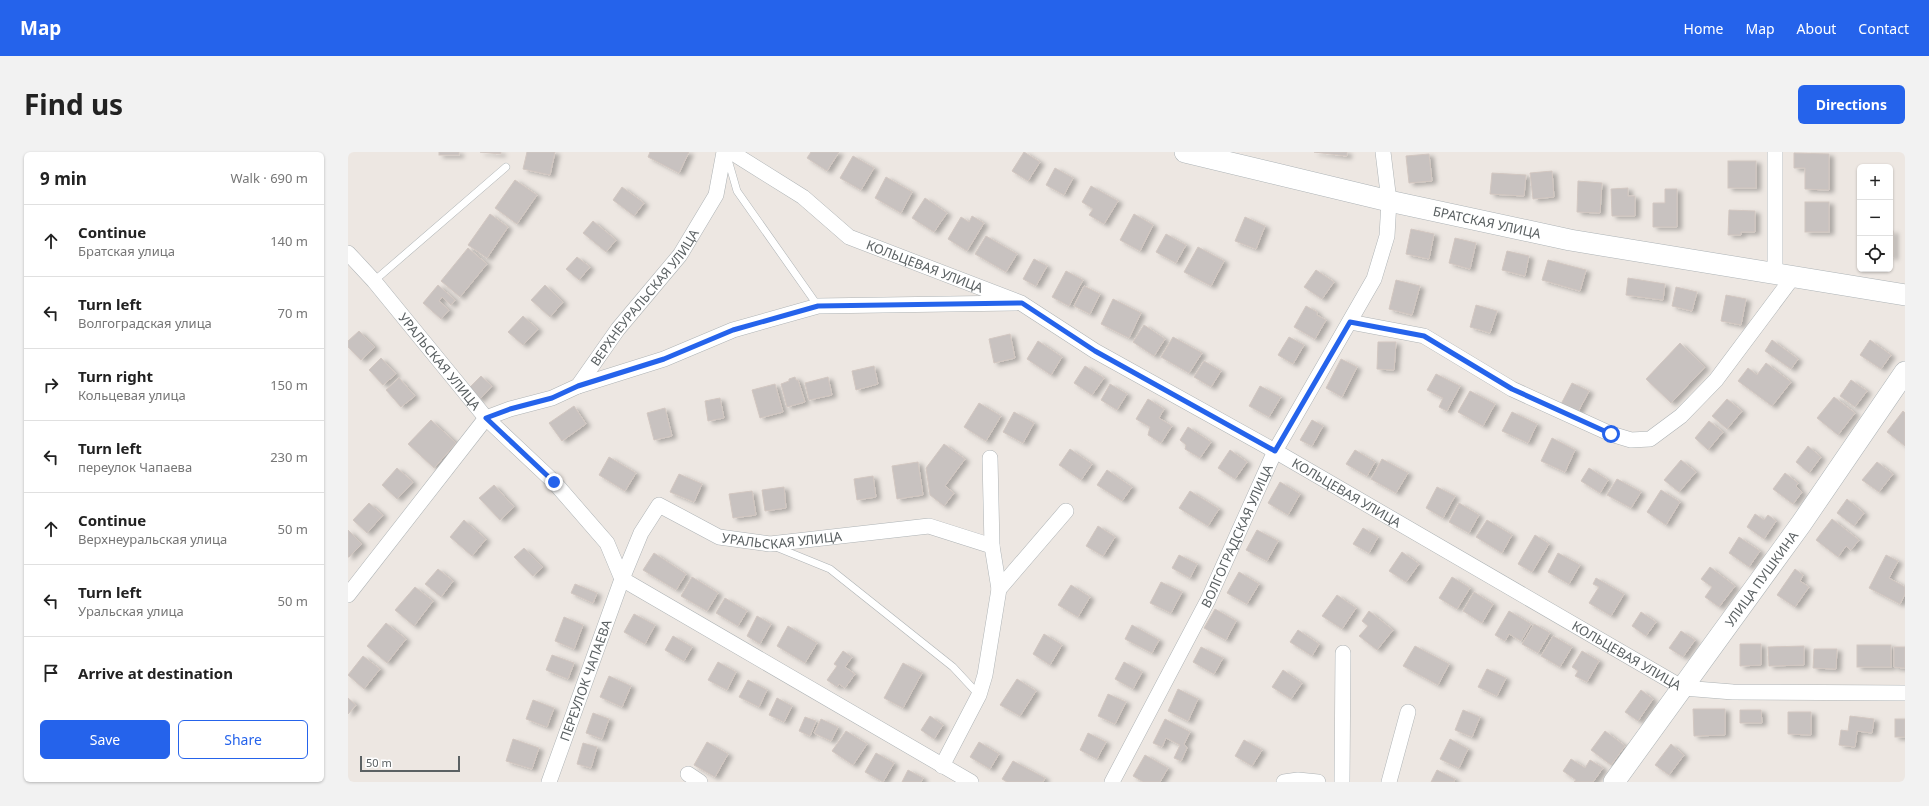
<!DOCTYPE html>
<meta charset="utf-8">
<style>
body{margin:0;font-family:"Noto Sans",sans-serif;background:#f2f2f2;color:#222}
.controls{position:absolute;right:12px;top:12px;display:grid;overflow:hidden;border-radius:6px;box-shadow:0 1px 3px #0004}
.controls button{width:36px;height:36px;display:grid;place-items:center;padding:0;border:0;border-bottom:1px solid #e0e0e0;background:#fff;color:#222;font:20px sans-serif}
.scale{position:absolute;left:12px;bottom:10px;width:100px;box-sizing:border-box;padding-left:4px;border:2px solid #5b6163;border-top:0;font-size:11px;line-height:14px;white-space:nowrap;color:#5b6163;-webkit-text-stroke:3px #fff;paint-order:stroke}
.stop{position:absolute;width:12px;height:12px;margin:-9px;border:3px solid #2563eb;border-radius:50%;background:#fff}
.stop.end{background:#2563eb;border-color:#fff;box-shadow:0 1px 4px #0008}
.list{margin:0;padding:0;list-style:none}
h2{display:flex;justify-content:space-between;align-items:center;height:52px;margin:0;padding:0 16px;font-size:17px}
h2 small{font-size:13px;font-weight:400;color:#767676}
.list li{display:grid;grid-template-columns:26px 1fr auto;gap:12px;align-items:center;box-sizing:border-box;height:72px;padding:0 16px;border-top:1px solid #e0e0e0}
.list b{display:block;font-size:15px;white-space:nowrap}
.list p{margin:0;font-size:13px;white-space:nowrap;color:#767676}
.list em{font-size:13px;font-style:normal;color:#767676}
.actions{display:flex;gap:8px;padding:12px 16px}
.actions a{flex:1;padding:9px 0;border:1px solid #2563eb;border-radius:6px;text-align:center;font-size:14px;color:#2563eb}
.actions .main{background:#2563eb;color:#fff}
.icon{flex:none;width:22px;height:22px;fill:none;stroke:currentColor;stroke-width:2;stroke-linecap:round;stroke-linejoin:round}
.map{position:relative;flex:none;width:1557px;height:630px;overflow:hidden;border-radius:6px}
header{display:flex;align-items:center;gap:24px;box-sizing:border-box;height:56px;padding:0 20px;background:#2563eb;color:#fff}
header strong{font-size:19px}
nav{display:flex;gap:22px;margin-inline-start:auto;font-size:14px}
.intro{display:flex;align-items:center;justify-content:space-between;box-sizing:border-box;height:96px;padding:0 24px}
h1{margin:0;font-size:28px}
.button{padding:10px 18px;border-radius:6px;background:#2563eb;color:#fff;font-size:14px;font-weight:700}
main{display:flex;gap:24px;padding:0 24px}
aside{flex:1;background:#fff;border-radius:6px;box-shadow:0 1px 3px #0004}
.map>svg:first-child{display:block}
.building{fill:#c8c2c0;stroke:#d2c7c1;filter:url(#shadow)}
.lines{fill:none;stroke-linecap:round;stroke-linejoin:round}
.lane-casing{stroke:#aeb3b5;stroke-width:8}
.street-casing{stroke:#aeb3b5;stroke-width:16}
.secondary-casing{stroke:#adb3b6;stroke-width:22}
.lane{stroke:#fff;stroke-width:7}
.street{stroke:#fff;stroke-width:15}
.secondary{stroke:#fff;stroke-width:21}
.route{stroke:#2563eb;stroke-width:5}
.labels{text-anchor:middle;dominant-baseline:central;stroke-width:3.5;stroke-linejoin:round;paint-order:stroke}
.street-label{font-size:13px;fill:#5b6163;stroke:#fff}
</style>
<header>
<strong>Map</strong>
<nav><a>Home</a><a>Map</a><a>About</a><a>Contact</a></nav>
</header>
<div class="intro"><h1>Find us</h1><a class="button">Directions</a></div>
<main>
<aside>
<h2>9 min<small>Walk · 690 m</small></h2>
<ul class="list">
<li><svg class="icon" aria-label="ahead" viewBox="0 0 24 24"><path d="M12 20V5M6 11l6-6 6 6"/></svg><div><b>Continue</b><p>Братская улица</p></div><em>140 m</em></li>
<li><svg class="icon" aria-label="left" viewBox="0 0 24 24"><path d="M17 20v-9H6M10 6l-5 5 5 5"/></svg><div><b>Turn left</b><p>Волгоградская улица</p></div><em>70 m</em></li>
<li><svg class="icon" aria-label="right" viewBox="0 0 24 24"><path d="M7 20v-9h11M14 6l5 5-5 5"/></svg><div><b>Turn right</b><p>Кольцевая улица</p></div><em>150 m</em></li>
<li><svg class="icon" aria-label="left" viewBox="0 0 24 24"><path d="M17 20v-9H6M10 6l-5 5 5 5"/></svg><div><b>Turn left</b><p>переулок Чапаева</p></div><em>230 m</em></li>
<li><svg class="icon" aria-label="ahead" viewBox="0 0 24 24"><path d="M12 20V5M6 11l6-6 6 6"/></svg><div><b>Continue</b><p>Верхнеуральская улица</p></div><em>50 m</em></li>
<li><svg class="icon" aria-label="left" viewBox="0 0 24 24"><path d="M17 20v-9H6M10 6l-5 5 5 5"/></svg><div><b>Turn left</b><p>Уральская улица</p></div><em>50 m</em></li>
<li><svg class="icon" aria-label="arrive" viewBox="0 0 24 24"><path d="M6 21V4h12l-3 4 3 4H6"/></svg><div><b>Arrive at destination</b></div></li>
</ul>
<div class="actions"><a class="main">Save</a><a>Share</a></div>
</aside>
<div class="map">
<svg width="1557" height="630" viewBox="0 0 1557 630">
<defs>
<filter id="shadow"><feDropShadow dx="4.5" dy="2.5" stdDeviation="2" flood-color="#0004"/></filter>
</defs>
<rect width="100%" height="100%" fill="#ede7e2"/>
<!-- building -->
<g class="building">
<rect x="91" y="0" width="20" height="3"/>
<polygon points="132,0 153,0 153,2"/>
<polygon points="179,0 207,0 202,23 175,17"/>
<polygon points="302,0 341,0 331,21 300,5"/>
<polygon points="463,0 491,0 479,19 459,6"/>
<polygon points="676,0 692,10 680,29 664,19"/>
<polygon points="966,0 999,0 999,4"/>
<polygon points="1446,1 1481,2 1481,38 1457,37 1457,16 1446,16"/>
<polygon points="1081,2 1084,29 1061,31 1058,4"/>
<polygon points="505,4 526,16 513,38 492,26"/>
<rect x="1380" y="9" width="28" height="27"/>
<polygon points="707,16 725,26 716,43 698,33"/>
<polygon points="1204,19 1206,45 1185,47 1182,21"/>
<polygon points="1144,21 1178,23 1176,44 1142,42"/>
<polygon points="538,25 564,40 553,61 527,46"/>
<polygon points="167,28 189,43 169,72 147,56"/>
<polygon points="1230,29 1254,31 1252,61 1229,60"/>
<polygon points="743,34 770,49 756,72 741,63 745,57 734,50"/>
<polygon points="274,35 296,51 286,64 265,48"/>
<polygon points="1280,36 1280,44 1287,44 1287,64 1264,64 1263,37"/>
<polygon points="1317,37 1329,37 1329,75 1305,75 1305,51 1317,51"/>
<polygon points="577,46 599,61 586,80 564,66"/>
<rect x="1457" y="50" width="24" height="30"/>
<polygon points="1381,58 1407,59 1407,80 1393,80 1393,83 1380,83"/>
<polygon points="142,62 160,75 139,106 120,93"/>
<polygon points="786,62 805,73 792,99 772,88"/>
<polygon points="624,64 636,71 619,99 600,87 613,65 621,70"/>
<polygon points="897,65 917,74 908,97 887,89"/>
<polygon points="245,69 268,88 258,100 235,81"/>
<polygon points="1063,77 1086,82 1081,107 1058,102"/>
<rect x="1542" y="79" width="3" height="26"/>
<polygon points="818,82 838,93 828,111 808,100"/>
<polygon points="638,84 669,102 658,120 627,102"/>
<polygon points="1107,86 1128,91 1122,117 1101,111"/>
<polygon points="850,95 876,109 863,134 836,120"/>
<polygon points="120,96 139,112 112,145 93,129"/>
<polygon points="1159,99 1181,104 1177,124 1154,118"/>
<polygon points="229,105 242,115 231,128 218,117"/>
<polygon points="686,107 699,114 688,134 675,127"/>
<polygon points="1200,108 1238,118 1232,139 1194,128"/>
<polygon points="968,118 986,130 974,147 956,135"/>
<polygon points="718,119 735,128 721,154 704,145"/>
<polygon points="1280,126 1317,132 1315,148 1278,143"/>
<polygon points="1048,128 1072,134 1064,163 1041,157"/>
<polygon points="90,133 107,148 103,153 94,145 91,149 101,158 93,167 75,151"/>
<polygon points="197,133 215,150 202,165 183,148"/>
<polygon points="736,134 752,142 742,162 726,154"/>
<polygon points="1328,135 1349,140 1344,159 1324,154"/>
<polygon points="1378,143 1398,147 1393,173 1373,169"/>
<polygon points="765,147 793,161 781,186 753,172"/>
<polygon points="1128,153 1149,159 1142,181 1122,175"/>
<polygon points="958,154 969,160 969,163 978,168 967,187 946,175"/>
<polygon points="175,164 190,177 175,193 160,180"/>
<polygon points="796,173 817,187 806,204 785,190"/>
<polygon points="11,179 27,195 13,208 0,195 0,189"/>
<polygon points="662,182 667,206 646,211 641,187"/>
<polygon points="825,185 854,201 841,221 813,205"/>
<polygon points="941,185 956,193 945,212 930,203"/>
<polygon points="1424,188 1450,207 1443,217 1417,199"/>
<polygon points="1522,188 1543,203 1533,217 1512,203"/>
<polygon points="690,189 714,205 703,223 679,207"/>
<polygon points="1030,190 1048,190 1046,218 1029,217"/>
<polygon points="1332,191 1357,215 1323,251 1298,227"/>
<polygon points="33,206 48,222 35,233 21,218"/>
<polygon points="993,207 1009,215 994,245 978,236"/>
<polygon points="856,209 873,219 863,235 846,225"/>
<polygon points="1418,211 1443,230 1424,254 1390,229 1400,216 1409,223"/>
<polygon points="526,214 530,232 508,238 504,219"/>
<polygon points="737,214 756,226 744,243 726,231"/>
<polygon points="1088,222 1112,234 1099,259 1091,255 1095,246 1079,238"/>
<polygon points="133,224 144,234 131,248 120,237"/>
<polygon points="447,225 448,228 450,228 457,250 439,255 433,232 441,229 441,227"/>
<polygon points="480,225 484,243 461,248 457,231"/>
<polygon points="51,226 67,244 53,255 38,238"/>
<polygon points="1503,228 1519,239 1507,255 1492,244"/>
<polygon points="1224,231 1241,239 1229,262 1212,254"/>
<polygon points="427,232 435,260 412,266 404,238"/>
<polygon points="762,232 779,242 769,258 753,248"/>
<polygon points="912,234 933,245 921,265 901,254"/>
<polygon points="1122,239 1147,252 1135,274 1110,260"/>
<polygon points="1486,245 1507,261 1490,283 1469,266"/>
<polygon points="372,246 376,266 360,269 357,249"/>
<polygon points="800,247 816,257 811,266 824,274 813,291 800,283 802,275 788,267"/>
<polygon points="1379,247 1394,259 1379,277 1364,264"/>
<polygon points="631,251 653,264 638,289 616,275"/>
<polygon points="226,254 238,272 214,289 201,271"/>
<polygon points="317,256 324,284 306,288 299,261"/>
<polygon points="1555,259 1557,261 1557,294 1539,280"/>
<polygon points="666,260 686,271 675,291 655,280"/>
<polygon points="1164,260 1189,272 1180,291 1154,279"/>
<polygon points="83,268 108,291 86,316 60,292"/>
<polygon points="964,268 975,274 964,294 952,288"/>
<polygon points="1361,269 1375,280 1360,298 1347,286"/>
<polygon points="840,275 863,290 852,306 837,297 838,293 832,288"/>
<polygon points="1204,286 1227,298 1217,320 1193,309"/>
<polygon points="596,292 617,307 597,334 606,341 596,354 582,343 578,316"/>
<polygon points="1460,294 1473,305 1461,321 1448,310"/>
<polygon points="722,297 744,312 733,328 711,313"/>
<polygon points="882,298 899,310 887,327 870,316"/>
<polygon points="1007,298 1027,310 1019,324 998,312"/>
<polygon points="261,305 288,321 277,339 251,323"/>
<polygon points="1034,307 1060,321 1048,341 1023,327"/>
<polygon points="1333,308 1348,320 1331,340 1316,328"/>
<polygon points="570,310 575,343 549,347 544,314"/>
<polygon points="1529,310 1545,322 1531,340 1514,328"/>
<polygon points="49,316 65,330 49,347 34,333"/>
<polygon points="1241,316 1260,328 1252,341 1233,329"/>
<polygon points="759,318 784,335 774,349 749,333"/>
<polygon points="1437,321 1450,331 1448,334 1454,340 1445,352 1425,337"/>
<polygon points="331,322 354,332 346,350 322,340"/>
<polygon points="525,324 528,345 509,348 506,327"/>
<polygon points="1269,327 1293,340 1283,356 1259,343"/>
<polygon points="932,330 952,342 940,363 920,351"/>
<polygon points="146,333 166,355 152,368 131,346"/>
<polygon points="436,335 438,356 417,359 414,338"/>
<polygon points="1089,335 1107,344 1095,366 1078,356"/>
<polygon points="1313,338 1332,350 1318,373 1299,360"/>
<polygon points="404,339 408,363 385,366 381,342"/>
<polygon points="842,339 871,357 860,374 831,356"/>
<polygon points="1499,347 1516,361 1506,374 1489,361"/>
<polygon points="21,351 35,363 19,381 5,368"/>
<polygon points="1111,351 1131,363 1121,381 1101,370"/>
<polygon points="1407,362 1416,368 1420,363 1428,369 1416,387 1399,375"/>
<polygon points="1484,367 1511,388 1503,398 1498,394 1490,405 1468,388"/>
<polygon points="116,368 138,387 124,404 102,385"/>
<polygon points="1139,368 1164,383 1154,401 1128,385"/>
<polygon points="750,374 767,385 755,404 738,394"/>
<polygon points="1015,376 1030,385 1021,401 1005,392"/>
<polygon points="0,378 14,392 1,405 0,405"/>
<polygon points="909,378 930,389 919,409 898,398"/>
<polygon points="1187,383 1201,392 1184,420 1170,412"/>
<polygon points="1391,385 1412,399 1401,415 1381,401"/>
<polygon points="176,396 195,415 185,424 166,405"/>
<polygon points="1054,400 1071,412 1058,430 1041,419"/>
<polygon points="306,401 338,422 328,438 295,418"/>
<polygon points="1210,401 1232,413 1221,432 1200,420"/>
<polygon points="831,403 849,412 842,426 824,416"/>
<polygon points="1538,403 1550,409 1541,426 1557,435 1557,442 1552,452 1521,436"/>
<polygon points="1362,415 1387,434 1371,455 1357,445 1364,435 1353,427"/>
<polygon points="90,417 105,429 93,445 77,432"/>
<polygon points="1447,417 1455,423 1452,429 1461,435 1447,455 1429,443"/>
<polygon points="891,420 911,432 899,452 879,441"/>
<polygon points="344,425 370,441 359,459 333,444"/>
<polygon points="1104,425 1122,436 1109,457 1091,446"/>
<polygon points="1248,426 1276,442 1263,464 1241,451 1251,435 1245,432"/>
<polygon points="813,430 834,440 823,461 802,451"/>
<polygon points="227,432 249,441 245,451 223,441"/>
<polygon points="723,433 742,445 730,465 710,453"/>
<polygon points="67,435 85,449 66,474 47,458"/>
<polygon points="1126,440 1145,452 1134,471 1115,459"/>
<polygon points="989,443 1008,456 994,477 974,464"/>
<polygon points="377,446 399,459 390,474 368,461"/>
<polygon points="867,457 888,469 878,488 856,476"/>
<polygon points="1021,459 1045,478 1029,498 1011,484 1020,474 1014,469"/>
<polygon points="1161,459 1183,472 1173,489 1161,482 1157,489 1147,483"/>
<polygon points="1293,460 1308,470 1298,484 1284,474"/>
<polygon points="286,462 307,473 297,492 276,480"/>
<polygon points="409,464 423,472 412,492 399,484"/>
<polygon points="216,465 235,473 226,497 207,489"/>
<polygon points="38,471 58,487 39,511 19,494"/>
<polygon points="1186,472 1202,481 1190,501 1174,492"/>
<polygon points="784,473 811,488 804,501 777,487"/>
<polygon points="440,474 469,491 457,511 429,494"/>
<polygon points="950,478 971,492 964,504 942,490"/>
<polygon points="1333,479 1347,488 1335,505 1321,496"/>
<polygon points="696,482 714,493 702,513 685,502"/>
<polygon points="325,484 344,495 336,509 317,498"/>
<polygon points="1205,484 1224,495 1212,515 1193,504"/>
<polygon points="1392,492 1413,492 1413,513 1392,514"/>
<rect x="1509" y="493" width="34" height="22"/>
<polygon points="1067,494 1101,512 1090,533 1055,514"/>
<polygon points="1456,494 1456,513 1421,514 1420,495"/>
<polygon points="853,495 875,506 866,522 845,510"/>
<polygon points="1546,495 1557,495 1557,516 1546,515"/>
<polygon points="1466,497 1489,497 1488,517 1465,516"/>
<polygon points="495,499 504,505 497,515 507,522 497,536 491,532 489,535 479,528 489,514 486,512"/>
<polygon points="1234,499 1251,509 1239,530 1227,524 1230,519 1224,515"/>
<polygon points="204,503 226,511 220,527 198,518"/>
<polygon points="15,504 32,517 16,537 0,523"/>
<polygon points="370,510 388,520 379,538 360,528"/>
<polygon points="776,510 794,520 785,537 767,527"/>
<polygon points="555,511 574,521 555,556 536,546"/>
<polygon points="1139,517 1158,526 1149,544 1130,535"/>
<polygon points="935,518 954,531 943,547 924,535"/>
<polygon points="261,524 283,534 274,555 252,545"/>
<polygon points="669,527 688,539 672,564 652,553"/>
<polygon points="400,528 419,538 411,555 391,545"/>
<polygon points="830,537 850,547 840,569 820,559"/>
<polygon points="1293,538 1305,547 1290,569 1277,560"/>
<polygon points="760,542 778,550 767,572 750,564"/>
<polygon points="0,546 8,553 0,562"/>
<polygon points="429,546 444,554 436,570 421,563"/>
<polygon points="185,548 206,556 199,575 178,567"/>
<polygon points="1345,557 1377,557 1377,583 1346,584"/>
<polygon points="1115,558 1132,565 1124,585 1107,578"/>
<polygon points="1392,558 1413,558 1414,571 1392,571"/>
<polygon points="1440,560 1463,560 1463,583 1440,582"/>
<polygon points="245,561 261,567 254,587 238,581"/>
<polygon points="582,564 595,573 586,587 573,578"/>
<polygon points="1502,564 1526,567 1524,581 1509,579 1507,595 1491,593 1493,578 1500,579"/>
<polygon points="457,565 468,569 462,584 451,579"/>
<polygon points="473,567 490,575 483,589 466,581"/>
<polygon points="817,567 842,580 836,592 839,596 833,609 826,606 832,593 818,586 814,595 805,591"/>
<rect x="1547" y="567" width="10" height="18"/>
<polygon points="498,579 519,592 505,613 484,599"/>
<polygon points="1257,579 1277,594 1263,613 1243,598"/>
<polygon points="740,581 758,590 749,607 732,598"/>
<polygon points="165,587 191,596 184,617 158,609"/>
<polygon points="1102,587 1120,597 1111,616 1092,607"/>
<polygon points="896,588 914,598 904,614 887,604"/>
<polygon points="359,590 380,602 367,625 346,613"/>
<polygon points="631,590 651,602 642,617 622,605"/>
<polygon points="235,591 249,595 243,616 229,612"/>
<polygon points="1323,592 1336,603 1321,623 1307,613"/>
<polygon points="528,601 546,611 535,630 517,620"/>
<polygon points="797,603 820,616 812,630 795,630 785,624"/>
<polygon points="1223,607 1237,616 1242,608 1255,616 1245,630 1226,630 1228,628 1215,619"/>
<polygon points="665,609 697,626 695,630 659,630 654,627"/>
<polygon points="560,618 575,626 573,630 554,630"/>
<polygon points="1089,618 1107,627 1106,630 1083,630"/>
</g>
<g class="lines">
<defs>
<g id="lane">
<polyline points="379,4 389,39 470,154"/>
<polyline points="26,129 158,15"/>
<polyline points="428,395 482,417 605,515 631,543"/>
</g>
<g id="street">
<path id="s1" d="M383,0L455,45L501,85L673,151L747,199L927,299L1335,536L1385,540L1557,541"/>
<polyline points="1427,0 1427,121"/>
<path id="s2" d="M0,101L26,129L138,266L206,330L259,391L274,427L623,630"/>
<polyline points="1002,170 1076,184 1164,237 1263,282 1283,288 1302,287 1333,264 1368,228 1445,125"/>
<polyline points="230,234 316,207 385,178 470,154 667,151"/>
<polyline points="642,306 644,394 651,437"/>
<path id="s3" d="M0,443L138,266L162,257L204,246L230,234L270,177L332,103L368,43L376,0"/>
<polyline points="594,614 631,543 637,523 651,437 718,359"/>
<polyline points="340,622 352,630"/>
<path id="s4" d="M201,630L274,427L293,381L311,353L371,385L422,392L581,374L644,394"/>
<path id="s5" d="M764,630L860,448L927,299L1026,127L1039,84L1041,49L1035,0"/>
<polyline points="936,630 950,628 970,630"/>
<polyline points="994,630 995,501"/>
<polyline points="1041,630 1060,560"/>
</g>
<g id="secondary">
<path id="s6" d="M837,0L1041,49L1222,88L1557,143"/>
<path id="s7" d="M1266,630L1453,372L1557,220"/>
</g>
</defs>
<!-- lane casing -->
<use href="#lane" class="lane-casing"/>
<!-- street casing -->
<use href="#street" class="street-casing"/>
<!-- secondary casing -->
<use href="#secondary" class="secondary-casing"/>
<!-- lane -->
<use href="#lane" class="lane"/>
<!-- street -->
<use href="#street" class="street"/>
<!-- secondary -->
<use href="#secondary" class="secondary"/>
</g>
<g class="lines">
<!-- route -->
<polyline class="route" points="206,330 138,266 162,257 204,246 230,234 316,207 385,178 470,154 674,151 747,199 927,299 1002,170 1076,184 1164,237 1263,282"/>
</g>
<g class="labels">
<!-- street labels -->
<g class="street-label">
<text stroke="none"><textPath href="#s6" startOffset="310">БРАТСКАЯ УЛИЦА</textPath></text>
<text stroke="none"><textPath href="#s1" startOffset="227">КОЛЬЦЕВАЯ УЛИЦА</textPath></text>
<text stroke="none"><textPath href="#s3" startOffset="433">ВЕРХНЕУРАЛЬСКАЯ УЛИЦА</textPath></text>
<text stroke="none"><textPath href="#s2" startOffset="142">УРАЛЬСКАЯ УЛИЦА</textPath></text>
<text stroke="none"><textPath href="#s1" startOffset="707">КОЛЬЦЕВАЯ УЛИЦА</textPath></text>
<text stroke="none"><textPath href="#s4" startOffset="430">УРАЛЬСКАЯ УЛИЦА</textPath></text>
<text stroke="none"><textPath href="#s5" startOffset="276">ВОЛГОГРАДСКАЯ УЛИЦА</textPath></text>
<text stroke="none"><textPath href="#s7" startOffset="251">УЛИЦА ПУШКИНА</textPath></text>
<text stroke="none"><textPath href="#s1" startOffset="1031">КОЛЬЦЕВАЯ УЛИЦА</textPath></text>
<text stroke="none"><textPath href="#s4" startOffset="108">ПЕРЕУЛОК ЧАПАЕВА</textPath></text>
</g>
</g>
</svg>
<div class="controls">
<button>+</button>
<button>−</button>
<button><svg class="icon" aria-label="locate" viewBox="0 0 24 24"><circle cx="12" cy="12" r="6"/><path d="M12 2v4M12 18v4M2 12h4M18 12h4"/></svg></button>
</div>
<div class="scale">50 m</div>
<div class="stop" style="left:1263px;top:282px"></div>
<div class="stop end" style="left:206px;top:330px"></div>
</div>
</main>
